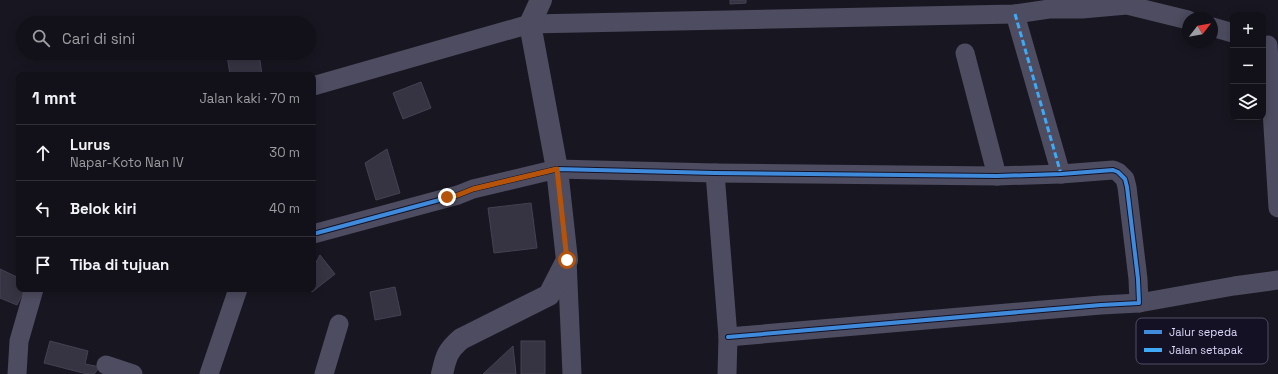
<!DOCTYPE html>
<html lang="id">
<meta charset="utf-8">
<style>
body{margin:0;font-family:"Space Grotesk",sans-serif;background:#1b1921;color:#f1f3f6}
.controls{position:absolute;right:12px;top:12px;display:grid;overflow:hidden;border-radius:8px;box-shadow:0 2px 10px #0003}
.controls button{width:36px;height:36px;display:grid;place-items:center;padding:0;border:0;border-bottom:1px solid #313037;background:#121018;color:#f1f3f6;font:20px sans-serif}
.compass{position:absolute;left:1182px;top:12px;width:36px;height:36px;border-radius:50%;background:#121018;box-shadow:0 2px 10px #0003;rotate:59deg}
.stop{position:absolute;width:12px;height:12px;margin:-9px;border:3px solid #b45309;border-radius:50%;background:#fff}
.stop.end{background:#b45309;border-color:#fff;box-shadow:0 1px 4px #0008}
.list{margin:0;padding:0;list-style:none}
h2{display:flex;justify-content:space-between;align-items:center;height:52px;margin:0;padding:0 16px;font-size:17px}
h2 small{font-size:13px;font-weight:400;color:#9c9da2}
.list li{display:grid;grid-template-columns:26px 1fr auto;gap:12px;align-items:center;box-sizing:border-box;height:56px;padding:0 16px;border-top:1px solid #313037}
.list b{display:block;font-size:15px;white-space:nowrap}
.list p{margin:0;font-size:13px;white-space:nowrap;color:#9c9da2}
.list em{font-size:13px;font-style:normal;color:#9c9da2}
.icon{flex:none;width:22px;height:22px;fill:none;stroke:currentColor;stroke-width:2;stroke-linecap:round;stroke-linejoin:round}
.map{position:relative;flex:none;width:1278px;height:374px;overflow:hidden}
.search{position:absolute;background:#121018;box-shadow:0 2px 10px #0003;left:16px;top:16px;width:300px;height:44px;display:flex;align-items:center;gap:10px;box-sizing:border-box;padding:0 14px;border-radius:22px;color:#9c9da2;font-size:15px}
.panel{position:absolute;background:#121018;box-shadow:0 2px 10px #0003;left:16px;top:72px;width:300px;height:220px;border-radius:8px}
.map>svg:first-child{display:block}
.building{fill:#363442;stroke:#454153}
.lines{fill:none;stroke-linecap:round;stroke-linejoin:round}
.minor{stroke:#4d4c60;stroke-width:19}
.tertiary{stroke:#4d4c60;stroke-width:22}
.quiet{stroke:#3fa9f5;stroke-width:3;stroke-dasharray:6 3;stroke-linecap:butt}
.cycleway-casing{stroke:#141125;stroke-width:6}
.cycleway{stroke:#408adc;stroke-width:4}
.route{stroke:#b45309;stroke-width:5}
.key{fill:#141125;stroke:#504d65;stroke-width:1}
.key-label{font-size:11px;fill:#dcd9fb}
</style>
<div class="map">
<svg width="1278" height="374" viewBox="0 0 1278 374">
<rect width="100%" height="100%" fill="#181620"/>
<!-- building -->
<g class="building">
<polygon points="730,0 746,0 746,3 730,4"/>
<polygon points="237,53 259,53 262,75 230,75 227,55"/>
<polygon points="421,82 431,108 403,119 393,93"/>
<polygon points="387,149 400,193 376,200 365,163"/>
<polygon points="531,203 537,248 494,253 488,208"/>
<polygon points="320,255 335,274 312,292 310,289 313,289 313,268"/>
<polygon points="0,269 19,278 19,289 25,289 17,305 0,298"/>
<polygon points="395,287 401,315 375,320 370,292"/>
<polygon points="50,341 88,351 85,364 100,367 94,374 87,374 44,363"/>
<rect x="521" y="341" width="24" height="33"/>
<polygon points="513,346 516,374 483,374"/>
</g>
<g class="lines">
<!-- minor -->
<g class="minor">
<polyline points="1015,14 1061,174"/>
<polyline points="1212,27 1233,33"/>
<polyline points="1268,45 1278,208"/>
<polyline points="965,53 997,176"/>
<polyline points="313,86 530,24 1015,14 1049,9 1082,9 1127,5 1188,20"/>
<polyline points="715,173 728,337 727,374"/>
<polyline points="313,234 458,195 473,189 557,169 715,173 997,176 1061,174 1113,170 1118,172 1125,179 1127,187 1138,279 1139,303 1101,305 728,337"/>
<polyline points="567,260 572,374"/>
<polyline points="1139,303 1234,286 1278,280"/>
<polyline points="106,365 133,374"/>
<polyline points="17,374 19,341 34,289"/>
<polyline points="209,374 238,289"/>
<polyline points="324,374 339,324"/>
</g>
<!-- tertiary -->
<path class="tertiary" d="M442,374C446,357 447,351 461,339L549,295L567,260L557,169L530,24L541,0"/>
<!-- quiet -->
<polyline class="quiet" points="1015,14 1061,174"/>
<defs>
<polyline id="cycleway" points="313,234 458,195 473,189 557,169 715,173 997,176 1061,174 1113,170 1118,172 1125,179 1127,187 1138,279 1139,303 1101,305 728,337"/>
</defs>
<!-- cycleway casing -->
<use href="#cycleway" class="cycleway-casing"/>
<!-- cycleway -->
<use href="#cycleway" class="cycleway"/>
</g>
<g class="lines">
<!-- route -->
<polyline class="route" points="447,197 458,195 473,189 557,169 567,260"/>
</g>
<!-- legend -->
<rect x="1136" y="318" width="132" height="46" rx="6" class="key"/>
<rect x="1144" y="330" width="18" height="4" fill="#408adc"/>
<rect x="1144" y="348" width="18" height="4" fill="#3fa9f5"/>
<g class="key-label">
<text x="1169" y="336">Jalur sepeda</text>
<text x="1169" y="354">Jalan setapak</text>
</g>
</svg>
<div class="controls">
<button>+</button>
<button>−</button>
<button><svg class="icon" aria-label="layers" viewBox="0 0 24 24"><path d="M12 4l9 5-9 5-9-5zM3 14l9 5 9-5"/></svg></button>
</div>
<svg class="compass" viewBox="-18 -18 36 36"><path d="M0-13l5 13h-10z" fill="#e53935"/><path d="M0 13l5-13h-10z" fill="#9c9da2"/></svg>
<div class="stop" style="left:567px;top:260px"></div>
<div class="stop end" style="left:447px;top:197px"></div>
<div class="search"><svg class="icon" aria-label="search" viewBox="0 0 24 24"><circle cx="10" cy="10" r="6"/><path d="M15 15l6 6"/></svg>Cari di sini</div>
<section class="panel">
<h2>1 mnt<small>Jalan kaki · 70 m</small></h2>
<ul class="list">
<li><svg class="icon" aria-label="ahead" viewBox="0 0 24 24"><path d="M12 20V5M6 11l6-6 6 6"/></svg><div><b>Lurus</b><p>Napar-Koto Nan IV</p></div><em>30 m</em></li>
<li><svg class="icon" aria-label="left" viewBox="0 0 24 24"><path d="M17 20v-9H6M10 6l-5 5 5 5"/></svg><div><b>Belok kiri</b></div><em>40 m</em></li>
<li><svg class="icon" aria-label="arrive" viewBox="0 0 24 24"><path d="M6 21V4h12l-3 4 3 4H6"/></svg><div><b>Tiba di tujuan</b></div></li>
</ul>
</section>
</div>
